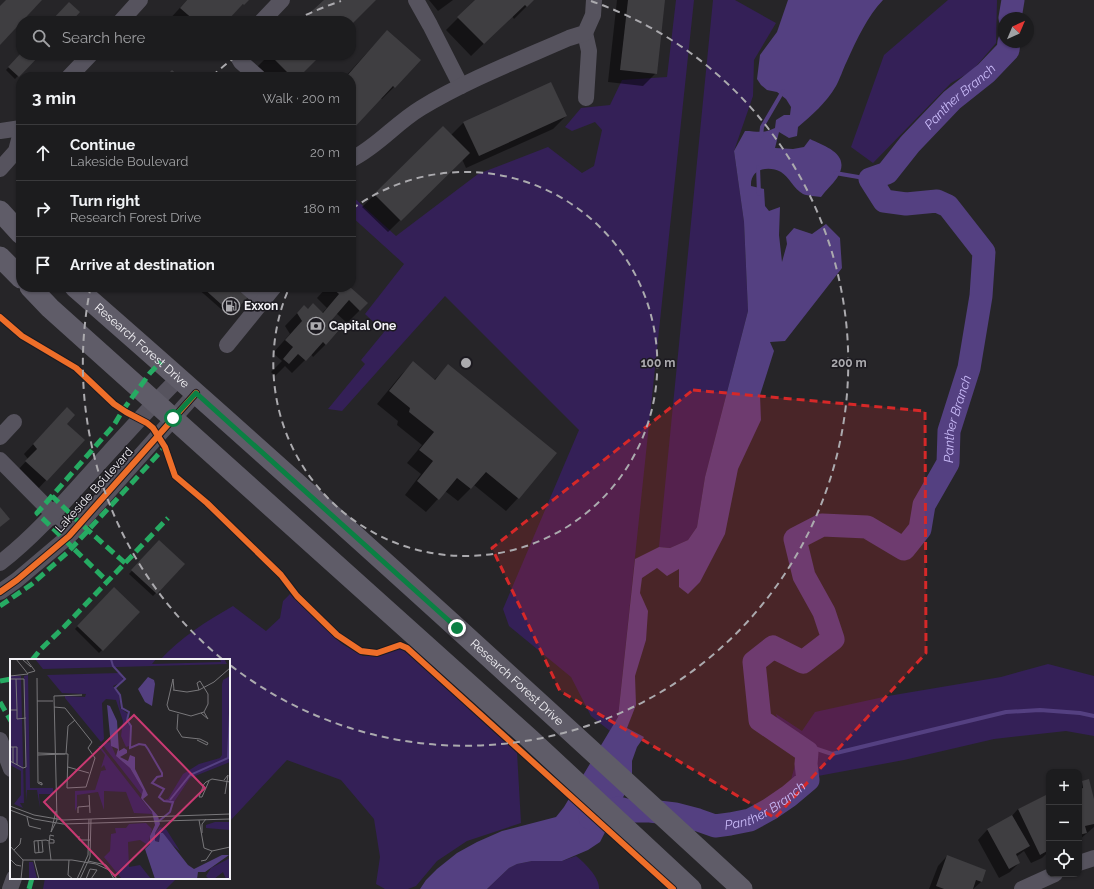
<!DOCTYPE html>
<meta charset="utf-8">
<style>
body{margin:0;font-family:Raleway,sans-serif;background:#252527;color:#f1f3f6}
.controls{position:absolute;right:12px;bottom:12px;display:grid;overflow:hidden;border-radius:8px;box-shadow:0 1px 3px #0004}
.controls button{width:36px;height:36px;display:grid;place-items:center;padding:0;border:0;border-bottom:1px solid #3a3a3c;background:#1c1c1e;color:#f1f3f6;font:20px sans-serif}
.compass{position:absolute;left:998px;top:12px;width:36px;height:36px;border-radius:50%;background:#1c1c1e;box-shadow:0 1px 3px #0004;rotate:44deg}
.stop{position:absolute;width:12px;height:12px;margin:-9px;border:3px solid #0b8043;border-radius:50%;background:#fff}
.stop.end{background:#0b8043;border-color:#fff;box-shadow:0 1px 4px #0008}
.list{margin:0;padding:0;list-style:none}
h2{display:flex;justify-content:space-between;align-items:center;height:52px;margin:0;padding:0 16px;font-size:17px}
h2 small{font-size:13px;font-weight:400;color:#a0a1a4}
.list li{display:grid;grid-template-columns:26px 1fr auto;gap:12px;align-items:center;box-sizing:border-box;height:56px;padding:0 16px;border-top:1px solid #3a3a3c}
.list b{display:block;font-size:15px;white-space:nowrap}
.list p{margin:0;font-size:13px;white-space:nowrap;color:#a0a1a4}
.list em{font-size:13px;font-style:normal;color:#a0a1a4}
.icon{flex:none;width:22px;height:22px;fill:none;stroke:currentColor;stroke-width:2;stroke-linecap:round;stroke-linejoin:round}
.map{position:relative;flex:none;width:1094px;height:889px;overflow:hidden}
.search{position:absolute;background:#1c1c1e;box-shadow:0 1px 3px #0004;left:16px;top:16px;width:340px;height:44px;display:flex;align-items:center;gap:10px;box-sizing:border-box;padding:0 14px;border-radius:16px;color:#a0a1a4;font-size:15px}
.panel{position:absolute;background:#1c1c1e;box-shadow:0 1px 3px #0004;left:16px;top:72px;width:340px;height:220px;border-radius:16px}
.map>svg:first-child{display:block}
.green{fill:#342057}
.water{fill:#544081}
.shadow{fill:#0007}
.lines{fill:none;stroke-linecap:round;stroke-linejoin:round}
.stream{stroke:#544081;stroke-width:4}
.river{stroke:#544081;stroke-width:23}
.building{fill:#3f3e41}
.minor{stroke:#56535e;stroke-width:16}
.major{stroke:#5f5c68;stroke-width:21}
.quiet{stroke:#26ab63;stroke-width:5;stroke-dasharray:10 5;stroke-linecap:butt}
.cycleway-casing{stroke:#1c1a20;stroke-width:8}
.cycleway{stroke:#ee6e29;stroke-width:6}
.route{stroke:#0b8043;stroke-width:5}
.marked{fill:#d62828;fill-opacity:0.2;stroke:#d62828;stroke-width:3;stroke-dasharray:8 5;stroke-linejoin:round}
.ring{fill:none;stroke:#abaaae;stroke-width:2;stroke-dasharray:7 5}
.labels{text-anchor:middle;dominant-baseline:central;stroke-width:3;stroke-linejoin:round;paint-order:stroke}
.poi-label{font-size:12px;font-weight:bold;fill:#f3f2f6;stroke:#1c1a20;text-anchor:start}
.street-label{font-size:12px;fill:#f3f2f6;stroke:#1c1a20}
.water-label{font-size:13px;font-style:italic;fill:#c9baf8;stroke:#1c1a20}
.inset-river{fill:none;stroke:#544081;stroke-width:2}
.inset-road{fill:none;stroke:#78777a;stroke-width:1}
.view{fill:#c93972;fill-opacity:0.15;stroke:#c93972;stroke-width:2}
.inset-edge{fill:none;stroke:#f3f2f6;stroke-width:2}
.centre{fill:#abaaae;stroke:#1c1a20;stroke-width:2}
.ring-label{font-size:12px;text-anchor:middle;font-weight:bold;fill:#abaaae;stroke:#1c1a20;stroke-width:3;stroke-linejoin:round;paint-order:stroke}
</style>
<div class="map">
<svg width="1094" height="889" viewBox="0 0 1094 889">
<rect width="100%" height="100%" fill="#262528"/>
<!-- green -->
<g class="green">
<polygon points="676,0 694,0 618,717 610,731 591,716 571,677 509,626 503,609 579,430 445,296 342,411 328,409 365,364 361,360 384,332 365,314 404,264 351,216 351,195 396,236 478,174 548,147 582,173 594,166 602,130 595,122 572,131 565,127 581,108 610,105 622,80 667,77"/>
<polygon points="713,0 735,0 776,23 754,60 753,96 734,151 744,222 748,311 705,477 697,527 688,540 670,548 659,547"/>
<polygon points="948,0 997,0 996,43 972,71 951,83 873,163 851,147 884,55"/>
<path d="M290,594L320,624L342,644L363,656H376L400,648L407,653L517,752L521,823L467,841L437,861L416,886L408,889H385L376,884L380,857L374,819L341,780L287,760L229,822V660H160C181,637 207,621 233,606L266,631L280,618L283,601Z"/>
<polygon points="1048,664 1094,676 1094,736 1066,731 994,739 904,760 818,776 793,795 788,791 798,754 772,732 780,727 776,714 802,731 815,712 888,696 1001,677"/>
<path d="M576,856C585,863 600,878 599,889H487L509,868L517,864L532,861H562Z"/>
<polygon points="45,878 177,878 166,889 43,889"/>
</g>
<!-- water -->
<path class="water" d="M788,0H883C867,17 857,39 847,61C843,69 840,79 836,86C826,103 812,115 798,127L797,136L789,138L779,132L775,148L793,149L804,147L810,139C826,147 852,154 837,178C832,185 826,190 821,197C816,196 808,196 803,194C794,189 789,177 781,172C768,165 750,169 751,186L764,189L765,206L769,211L780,207L779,235L782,262L787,244L786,237L794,228L812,234L826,224L840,238L842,268L785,341L770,342L774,351L760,395L761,420L738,469L725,534L700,582L688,594L679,587V569L667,576L657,568L642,578L640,593L648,611L646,640L635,676L636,705L627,728L644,737L637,747L632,761V780L600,842L588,850L562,861H532L517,864L509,868L487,889H420L426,880L437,869L457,853L477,842L502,831L556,817L564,807L618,717L635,559L659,547L670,548L688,540L697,527L705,477L748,311L744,222L734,151L745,131C757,131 763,134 775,128L776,120L784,115H790L791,107L786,99L777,92L767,90L761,85L757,79L760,55L777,32Z"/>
<!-- shadow -->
<g class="shadow">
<polygon points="187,0 247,0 226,21 168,21"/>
<polygon points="429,0 453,0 438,11"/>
<polygon points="476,0 533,0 514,19 512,16 471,56 446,30"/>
<polygon points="617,0 664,0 656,73 643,86 608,82"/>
<polygon points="387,31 394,87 382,99 380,98 351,130 351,77 345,77"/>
<polygon points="21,54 21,55 38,55 15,79 6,70"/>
<polygon points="269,55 319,55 297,77 267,77 257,67"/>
<polygon points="566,116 553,129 466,168 462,159 388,232 362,207 443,128 451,135 464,122"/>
<polygon points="196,287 235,287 246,298 229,316"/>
<polygon points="327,287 348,287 360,310 347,323 336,313 328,322 326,344 313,357 311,354 292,373 285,366 275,376 271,372 282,361 273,353 290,334 285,326 304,306 308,310 322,313 327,308 317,298"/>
<polygon points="413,363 434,380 448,366 555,453 518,498 506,511 474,485 458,501 445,491 426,512 405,495 421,474 407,463 422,445 397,425 398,421 377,404 401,375"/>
<polygon points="58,418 83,440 37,490 17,471 28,459 24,454"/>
<polygon points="159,541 184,564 153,596 129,574"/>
<polygon points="114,588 139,612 99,653 75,629"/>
<polygon points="1082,782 1094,804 1094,827 1079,840 1079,785"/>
<polygon points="1048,795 1049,797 1049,837 1047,838 1049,843 1049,851 1042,858 1031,863 1024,851 1016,857 1019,863 1010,872 999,878 978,840 987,830 1010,818 1018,809"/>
<polygon points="947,856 985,870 981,882 973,889 929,889 938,866"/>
</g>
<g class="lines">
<!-- stream -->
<g class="stream">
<polyline points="761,136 762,127 783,91"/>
<polyline points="758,167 759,194"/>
<polyline points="835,173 870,179"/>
<polyline points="807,752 817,749 832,754 1006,712 1040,710 1080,713 1094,716"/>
</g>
<!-- river -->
<g class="river">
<polyline points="1010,18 1013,0"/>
<path id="s1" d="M590,818L618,808L630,811H650L675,814L698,820L715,826L730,824L750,820L770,809L789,796L808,780L806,764L807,752L760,720L754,662L773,647L803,662L833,639L824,612L804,576L795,539L822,525L867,527L904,549L920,529L924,505L948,463L949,431L969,368L981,296L984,252L948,206L937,201L906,204L884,201L870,179L887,173L910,144L952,100L986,73L1008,50L1009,42"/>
</g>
</g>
<!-- building -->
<g class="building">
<polygon points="6,0 42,0 0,45 0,6"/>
<polygon points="187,0 249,0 244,5 243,4 227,21 195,21 180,8"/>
<polygon points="324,0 376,0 351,25 351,21 301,21"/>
<polygon points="475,0 534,0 527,7 525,5 484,44 457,17"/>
<polygon points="628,0 665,0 657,74 620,70"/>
<polygon points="69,2 80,12 72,21 51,21"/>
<polygon points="387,30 421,60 395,88 393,86 353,129 351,127 351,77 346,77"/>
<polygon points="21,53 21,55 40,55 19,77 8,67"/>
<polygon points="270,55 321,55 299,77 292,77"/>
<polygon points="172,70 180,77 165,77"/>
<polygon points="551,82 567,116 479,156 463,122"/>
<polygon points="443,126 470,153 401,221 374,194"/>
<polygon points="202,287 236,287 248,297 232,314"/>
<polygon points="331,287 350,287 368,303 360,311 349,300 330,322 339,330 326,345 323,342 306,361 298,354 289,364 283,359 293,347 285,340 302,321 297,313 304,305 308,309 313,303 323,313 339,294"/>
<polygon points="413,361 435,380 448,364 557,453 519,499 486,472 471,489 457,478 439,500 417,481 433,461 419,450 434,432 409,412 410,408 389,391"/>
<polygon points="67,407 75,415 67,424 85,440 47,481 25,461 37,449 33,444"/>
<polygon points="0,507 10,519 0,527"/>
<polygon points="159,540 185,564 157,594 131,570"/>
<polygon points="114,587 140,612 103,651 77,626"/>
<polygon points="1089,779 1094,799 1094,824 1085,826 1087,833 1079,835 1079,789 1083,788 1082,781"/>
<polygon points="1048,794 1049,833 1046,835 1049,841 1049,850 1040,855 1018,809"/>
<polygon points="1012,815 1030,846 1016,854 1020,863 1009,869 987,829"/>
<polygon points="947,855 986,870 982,882 976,880 973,889 944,889 936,886"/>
</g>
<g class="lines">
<!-- minor -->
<g class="minor">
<polyline points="416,0 430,25 461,86"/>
<polyline points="121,21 140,0"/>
<polyline points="262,21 282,0"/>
<polyline points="585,33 589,51 586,98"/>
<polyline points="237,55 241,62 258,77"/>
<polyline points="69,77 90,55"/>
<polyline points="0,131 21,128"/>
<path d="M351,158L352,159C378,146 396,123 421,108C467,80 519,60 569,38L585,33L593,15L594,0"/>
<polyline points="0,169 16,151 21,132"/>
<polyline points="247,287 262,300"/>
<polyline points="227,345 274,287"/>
<polyline points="0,437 14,422"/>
<polyline points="0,460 72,533"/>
<path d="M0,563C31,539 58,509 84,480C115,446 146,411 179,378"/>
<polyline points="0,592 17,580 69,536 196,393"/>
<polyline points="0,740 11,769"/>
<polyline points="0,824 0,835"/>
<polyline points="1079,863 1094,858"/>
<polyline points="10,889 14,878"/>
<polyline points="1022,889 1055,874"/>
</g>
<!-- major -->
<g class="major">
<polyline points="0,211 21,234"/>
<polyline points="0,257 21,278"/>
<polyline points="30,287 50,308 530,739 691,889"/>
<path id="s2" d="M75,287C301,484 522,686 742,889"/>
</g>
<!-- quiet -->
<g class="quiet">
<polyline points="52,496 37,513 107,581"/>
<polyline points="125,563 80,523 52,496 114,425 123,410 150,373 161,362"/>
<polyline points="0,606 32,584 68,552 165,447"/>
<polyline points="32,660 41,649 64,627 168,518"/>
<polyline points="0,681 11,679"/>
<polyline points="0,702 11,721"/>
<polyline points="29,889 32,878"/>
</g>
<defs>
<g id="cycleway">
<polyline points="0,317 22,336 76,368 114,404 126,412 147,423 153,428 165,447 175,476 207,503 281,575 297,596 337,635 361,651 377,653 400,645 407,648 673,889"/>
<polyline points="0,592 17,580 69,536 196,393"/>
</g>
</defs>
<!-- cycleway casing -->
<use href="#cycleway" class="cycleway-casing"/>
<!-- cycleway -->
<use href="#cycleway" class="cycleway"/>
</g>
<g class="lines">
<!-- route -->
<polyline class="route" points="173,418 196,393 457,628"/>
</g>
<!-- marked area -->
<path class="marked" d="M693,390L925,411L926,653L775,818L560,691L492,548Z"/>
<!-- distance rings -->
<g class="ring">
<path d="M352 209A192 192 0 1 1 289 288"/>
<path d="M222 659A383 383 0 0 1 90 290M212 76A383 383 0 0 1 238 55M295 20A383 383 0 0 1 341 1M591 1A383 383 0 1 1 230 665"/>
</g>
<!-- icons -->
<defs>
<symbol id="fuel-ring" viewBox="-11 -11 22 22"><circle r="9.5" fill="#1c1a20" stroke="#abaaae" stroke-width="1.5"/><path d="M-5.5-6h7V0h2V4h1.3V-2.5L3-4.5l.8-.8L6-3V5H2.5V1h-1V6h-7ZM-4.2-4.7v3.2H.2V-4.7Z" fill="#abaaae"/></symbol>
<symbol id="bank-ring" viewBox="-11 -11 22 22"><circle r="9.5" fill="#1c1a20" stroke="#abaaae" stroke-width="1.5"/><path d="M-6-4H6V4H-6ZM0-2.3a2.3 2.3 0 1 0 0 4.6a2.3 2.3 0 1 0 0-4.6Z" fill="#abaaae"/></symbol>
</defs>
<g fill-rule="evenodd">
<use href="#fuel-ring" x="221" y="296" width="20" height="20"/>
<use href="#bank-ring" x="306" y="316" width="20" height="20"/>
</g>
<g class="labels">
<!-- poi labels -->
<g class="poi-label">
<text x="244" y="306">Exxon</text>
<text x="329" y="326">Capital One</text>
</g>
<!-- street labels -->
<g class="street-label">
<text stroke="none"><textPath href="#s2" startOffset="89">Research Forest Drive</textPath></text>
<text transform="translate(94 490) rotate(-48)">Lakeside Boulevard</text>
<text stroke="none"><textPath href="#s2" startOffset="593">Research Forest Drive</textPath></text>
</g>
<!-- water labels -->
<g class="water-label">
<text stroke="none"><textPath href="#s1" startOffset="1288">Panther Branch</textPath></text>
<text stroke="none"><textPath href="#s1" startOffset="844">Panther Branch</textPath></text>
<text stroke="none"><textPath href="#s1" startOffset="184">Panther Branch</textPath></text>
</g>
</g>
<!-- overview -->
<g transform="translate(10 659)">
<rect width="220" height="220" fill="#262528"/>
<path d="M25,0H146L142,5L211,3L210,0H214L217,5L33,10ZM109,14L114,22L103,27L109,35L110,49L118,55L116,63L120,67L119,87L116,88L111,77L113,62L106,41L96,40L92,44L94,80L91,83L55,39V37L75,38L76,35L52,34L37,16ZM18,16L20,129H43V135H29L30,149L27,131H17L16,142L14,17ZM0,17H11L14,144H10L13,149L4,145L11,136V112L0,106ZM220,17V103L180,119L162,146L155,140H158L173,115L189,105L210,99L212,96V25L213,21ZM100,83L106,97L120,109L133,131L132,136L92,85ZM88,87H90L143,155L124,154L116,133L94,132V151L88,133L67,136V148L65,152V132L85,131L91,112L96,111L94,106L91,109L95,96ZM205,163H220V171L196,169V166ZM136,164L142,170L138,186L130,181L118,183L119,208L130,206L141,220L111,219L94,198L100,192L101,175L106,174L105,169H116L119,165ZM150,168L156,170L170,192L155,180L153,174L149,177V183L145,182V174ZM220,199V220H216L213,213L204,220H199L196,217L201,209ZM19,203H23L27,220H19Z" fill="#342057"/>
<path d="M138,18L144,21L145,25L142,47L135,43L128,30ZM97,46L100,47L107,62L109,92L114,89L117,91V94L110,98L118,102L120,96L125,98V110L138,136L133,140L148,157L150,165L145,174V182L149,183L150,174H153L178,206L184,210L212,196H219L195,213H188L187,220H145L135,190L140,185V177L145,166L142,153L131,139L133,131L120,109L106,97L108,90L101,87Z" fill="#544081"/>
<path class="inset-river" d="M101,0L103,7L115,20L105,29L110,36L112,49L119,53L117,61L121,67L120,89L129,85L135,86L138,90L152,114V117L147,118L142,124L154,130L149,138L154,142L163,143L160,153L149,162M160,141L180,116L218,99L220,54"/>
<path class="inset-road" d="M12,0L21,8M16,0L25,12L18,14M0,17L18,15L6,0M27,19L28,124L32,126V124L29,123M0,20H6L7,51H0M163,31L177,33L189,31L204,23L220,9M164,31L163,20L157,46L159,51L181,57L194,53L198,45V35L190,22L187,24L189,31M27,42H43M7,51V60L16,59M191,54L198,60L194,53M168,55L167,70L172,78L190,80L198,84L197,86L187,81M0,88H7V106M3,88V104M28,94L58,95L57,129L76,128L85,99L78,89L82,83L55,49L44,48M56,95L58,67L65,61M28,96L55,95M0,102L13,109L16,108L14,20H6M58,108L79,114M214,121L218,116L215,135M199,122L192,138H189L194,125L196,123L202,120L220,123M79,136L80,154M0,147L24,156L53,161L220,155M0,151L24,160L53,165L220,160M68,154V148L79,147M17,158L19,167L31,170M189,161L194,189L202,192L220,188M41,173L47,161L44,37L72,36M41,173L46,152M192,174V165L196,160M69,177V181H80M28,182L29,194M32,182L33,193L25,194L24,182L36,181L39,182M39,184H44V181L40,180M0,187L13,201H62L86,205L99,211L104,220M4,191L10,185L11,179M1,201L6,206L11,207M24,201L29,220M41,201L39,184L40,176L44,177M59,201L58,216L63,220M78,202L96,206L107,220M191,202L196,201L202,192M11,220L13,201M67,220L78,196L79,160M70,220L80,198L81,160M76,220L80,210L87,211L81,220"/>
<path class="view" d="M124,56L195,129L105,217L34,143Z"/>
<rect width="220" height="220" class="inset-edge"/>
</g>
<circle cx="466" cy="363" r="6" class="centre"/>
<g class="ring-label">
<text x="658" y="367">100 m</text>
<text x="849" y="367">200 m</text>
</g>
</svg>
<div class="controls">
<button>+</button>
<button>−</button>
<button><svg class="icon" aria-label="locate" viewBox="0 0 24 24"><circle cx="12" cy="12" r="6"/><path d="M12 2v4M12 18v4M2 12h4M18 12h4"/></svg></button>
</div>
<svg class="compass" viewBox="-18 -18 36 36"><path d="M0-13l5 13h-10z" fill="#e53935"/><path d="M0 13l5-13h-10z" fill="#a0a1a4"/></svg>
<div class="stop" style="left:173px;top:418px"></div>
<div class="stop end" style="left:457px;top:628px"></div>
<div class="search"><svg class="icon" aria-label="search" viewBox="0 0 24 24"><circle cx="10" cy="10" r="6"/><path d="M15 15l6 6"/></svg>Search here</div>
<section class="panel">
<h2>3 min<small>Walk · 200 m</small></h2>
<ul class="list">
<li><svg class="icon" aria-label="ahead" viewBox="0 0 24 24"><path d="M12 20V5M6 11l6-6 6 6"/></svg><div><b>Continue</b><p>Lakeside Boulevard</p></div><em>20 m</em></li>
<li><svg class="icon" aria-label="right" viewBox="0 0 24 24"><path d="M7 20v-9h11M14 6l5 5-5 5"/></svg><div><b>Turn right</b><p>Research Forest Drive</p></div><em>180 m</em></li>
<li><svg class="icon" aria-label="arrive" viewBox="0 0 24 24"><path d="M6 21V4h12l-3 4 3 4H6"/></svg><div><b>Arrive at destination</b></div></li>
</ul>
</section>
</div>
